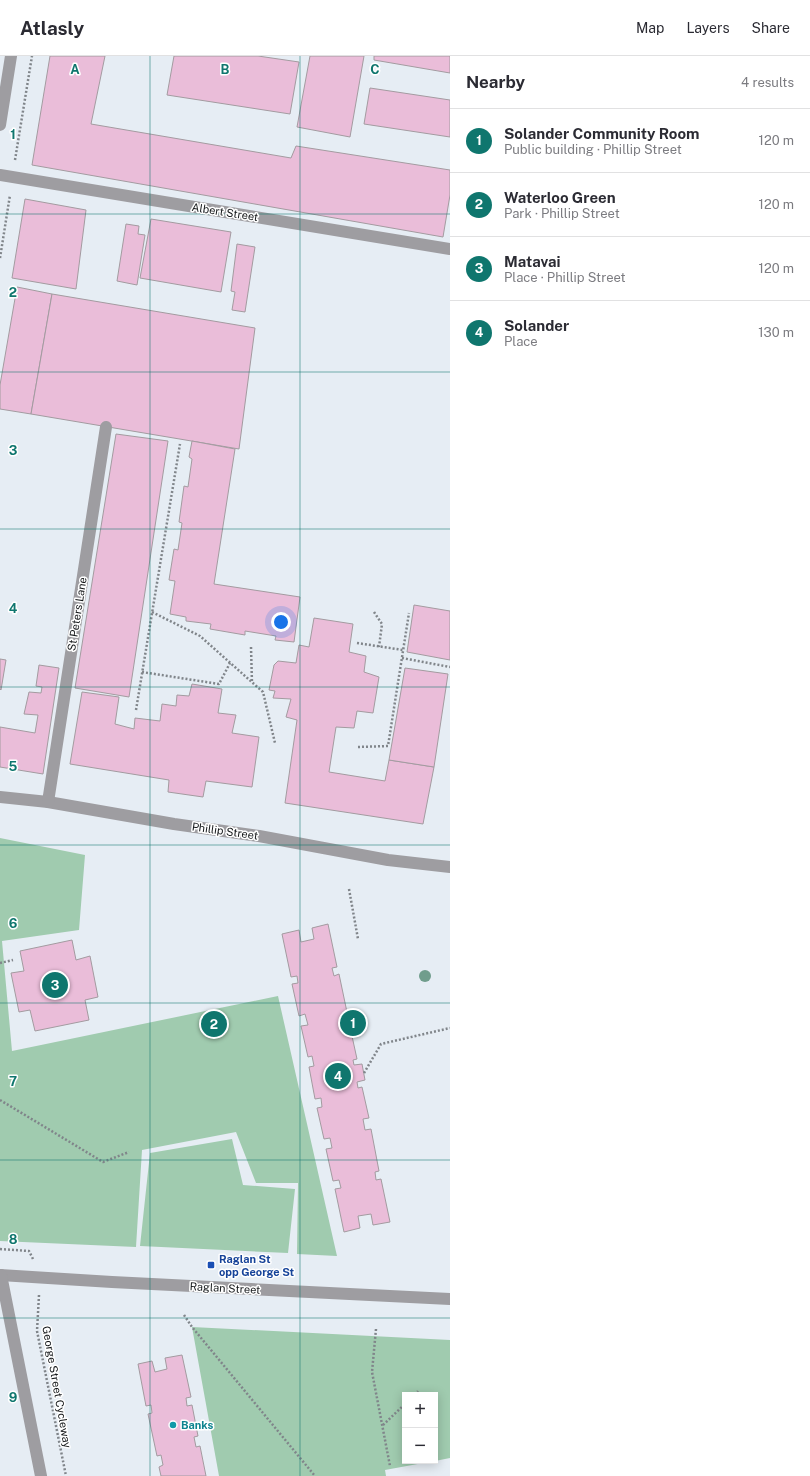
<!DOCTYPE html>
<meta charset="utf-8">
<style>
body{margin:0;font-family:"Public Sans",sans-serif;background:#f2f2f3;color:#2b2b33}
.controls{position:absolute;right:12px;bottom:12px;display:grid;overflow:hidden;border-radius:0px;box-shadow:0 2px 10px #0003}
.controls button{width:36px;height:36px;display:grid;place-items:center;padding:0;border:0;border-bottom:1px solid #e1e1e2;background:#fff;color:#2b2b33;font:20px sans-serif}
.you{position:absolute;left:281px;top:566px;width:14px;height:14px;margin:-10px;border:3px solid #fff;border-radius:50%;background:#1a73e8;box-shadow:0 0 0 6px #1a73e833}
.badge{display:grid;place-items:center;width:26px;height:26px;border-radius:50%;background:#0f766e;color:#fff;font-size:13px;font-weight:700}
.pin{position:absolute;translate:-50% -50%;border:2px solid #fff;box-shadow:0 1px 4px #0006}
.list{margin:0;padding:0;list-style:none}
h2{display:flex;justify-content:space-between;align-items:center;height:52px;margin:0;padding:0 16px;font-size:17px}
h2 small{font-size:13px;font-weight:400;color:#7c7c81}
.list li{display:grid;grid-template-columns:26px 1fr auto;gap:12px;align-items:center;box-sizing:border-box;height:64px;padding:0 16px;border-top:1px solid #e1e1e2}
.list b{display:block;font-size:15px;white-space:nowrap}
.list p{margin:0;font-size:13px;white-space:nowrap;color:#7c7c81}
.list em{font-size:13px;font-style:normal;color:#7c7c81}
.map{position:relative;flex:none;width:450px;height:1420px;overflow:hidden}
header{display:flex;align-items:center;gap:24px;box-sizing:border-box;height:56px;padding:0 20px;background:#fff;border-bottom:1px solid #e1e1e2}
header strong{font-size:19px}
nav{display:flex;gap:22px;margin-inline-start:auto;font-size:14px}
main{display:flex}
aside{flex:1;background:#fff}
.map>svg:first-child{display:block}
.green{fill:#a0cbaf}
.building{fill:#eabdd9;stroke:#a39ba0}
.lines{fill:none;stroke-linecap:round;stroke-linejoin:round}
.path{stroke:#80858a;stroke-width:2.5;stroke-dasharray:2 2;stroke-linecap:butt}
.minor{stroke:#9e9da1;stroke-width:12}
.tree{fill:#709d8c}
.grid{fill:none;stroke:#0f766e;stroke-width:1;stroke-opacity:0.55}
.transit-dot{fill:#1a4fb4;stroke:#fff;stroke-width:1.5}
.culture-dot{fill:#0f9aa8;stroke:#fff;stroke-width:1.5}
.labels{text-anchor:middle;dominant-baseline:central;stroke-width:3;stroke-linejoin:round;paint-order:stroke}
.street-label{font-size:11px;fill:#131618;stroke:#fff}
.transit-label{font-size:11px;font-weight:bold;fill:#164399;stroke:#fff;text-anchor:start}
.culture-label{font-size:11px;font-weight:bold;fill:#0d838f;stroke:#fff;text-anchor:start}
.grid-label{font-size:13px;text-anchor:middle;font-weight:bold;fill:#0f766e;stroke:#fff;stroke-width:3;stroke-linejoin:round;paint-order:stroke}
</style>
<header>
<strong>Atlasly</strong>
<nav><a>Map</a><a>Layers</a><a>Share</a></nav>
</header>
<main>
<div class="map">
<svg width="450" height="1420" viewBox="0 0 450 1420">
<rect width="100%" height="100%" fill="#e6edf4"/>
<!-- green -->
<g class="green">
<polygon points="0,782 85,799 79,874 2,885 12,995 278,940 337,1200 297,1198 298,1127 256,1127 236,1076 142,1094 136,1191 0,1185"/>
<polygon points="232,1083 243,1129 295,1133 288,1197 140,1190 150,1097"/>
<polygon points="192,1271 450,1284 450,1402 435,1405 435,1339 405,1339 405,1405 434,1405 385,1414 386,1420 219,1420"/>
</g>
<!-- building -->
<g class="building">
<polygon points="50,0 105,0 91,68 291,102 296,90 450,114 450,139 443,181 32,109"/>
<polygon points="174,0 258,0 299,6 290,58 167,39"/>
<polygon points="310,0 364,0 350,81 297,71"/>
<polygon points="374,0 450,0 450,17 374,4"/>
<polygon points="370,32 450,44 450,81 364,68"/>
<polygon points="25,143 86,154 76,233 12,222"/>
<polygon points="151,163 231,176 221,236 140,222"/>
<polygon points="126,168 139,170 138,178 145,179 137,229 117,225"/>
<polygon points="237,188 255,191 245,256 232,254 235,236 231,235"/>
<polygon points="17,231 52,238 31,358 0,353 0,329"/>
<polygon points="52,238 255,272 239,393 31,358"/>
<polygon points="116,378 168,385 129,641 75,632"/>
<polygon points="192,385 235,393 214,528 300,541 294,586 275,584 276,580 245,575 245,579 210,573 211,568 186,565 186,561 170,558 175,525 169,524 174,493 178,494 182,467 179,466 184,430 188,431 192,403 189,401"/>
<polygon points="414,549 450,555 450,604 407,596"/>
<polygon points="314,562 353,568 349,596 366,600 364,616 379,621 373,657 357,655 354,672 336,671 329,716 385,725 389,704 434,711 423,768 285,747 297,664 286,661 291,643 273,642 275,635 269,634 274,609 278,605 296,607 299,589 309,591"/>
<polygon points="0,603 6,604 1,634 0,633"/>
<polygon points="39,609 59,612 43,718 0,711 0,671 35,677 38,659 24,658 29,636 41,637 42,631 36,630"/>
<polygon points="405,612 448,618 434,711 389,704"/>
<polygon points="192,628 222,633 218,657 236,659 232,677 259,681 252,731 206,725 203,741 168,736 169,724 70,708 82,636 119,641 115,668 134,673 135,662 160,665 162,648 176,650 177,639 189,640"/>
<polygon points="328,868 337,911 332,912 334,920 339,918 348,961 342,962 344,972 350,971 357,1003 353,1004 354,1009 362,1008 365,1024 357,1026 358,1032 362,1031 369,1062 363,1063 365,1074 371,1073 379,1115 375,1116 376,1124 381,1123 390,1166 373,1169 371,1158 358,1160 360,1172 344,1176 335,1133 341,1132 339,1124 333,1125 326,1093 332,1092 330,1082 324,1083 317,1052 322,1051 321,1042 315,1043 309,1011 314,1010 312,1000 308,1001 301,970 308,969 305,958 299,960 292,928 298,927 297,920 291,921 282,878 299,874 301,886 314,883 312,872"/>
<polygon points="72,884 76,904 90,900 98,941 85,944 89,964 35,975 30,954 19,956 11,917 24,915 20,895"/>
<polygon points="182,1299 191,1341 186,1342 187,1350 192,1349 198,1380 194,1381 196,1391 200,1390 206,1420 161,1420 159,1411 163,1409 161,1399 157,1400 148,1358 152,1357 151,1349 146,1350 138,1308 152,1305 155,1316 167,1313 165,1302"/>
</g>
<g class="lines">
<!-- path -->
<g class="path">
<polyline points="15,104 32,0"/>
<polyline points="0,202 10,139"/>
<polyline points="152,556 200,580 263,636 275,687"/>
<polyline points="374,556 382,568 379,591"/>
<polyline points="357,587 403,594"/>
<polyline points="251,591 252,627"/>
<polyline points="402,602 450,611"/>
<polyline points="142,616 219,628 230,607"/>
<polyline points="136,654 180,388"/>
<polyline points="358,691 388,690 409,557"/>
<polyline points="349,833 358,883"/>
<polyline points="0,907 13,904"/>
<polyline points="364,1017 381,988 450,972"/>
<polyline points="0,1044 103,1106 129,1096"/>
<polyline points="0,1193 29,1195 33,1203"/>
<polyline points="39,1239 37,1275 66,1420"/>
<polyline points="184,1259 192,1271 315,1420"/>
<polyline points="376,1273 372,1316 390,1410"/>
<polyline points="415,1339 418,1335"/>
<polyline points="383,1369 405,1348"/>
</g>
<!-- minor -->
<g class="minor">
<polyline points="0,69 11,0"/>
<polyline points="0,119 450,193"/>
<polyline points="0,741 48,746 174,768 259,780 388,804 450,811"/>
<polyline points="48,746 106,371"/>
<polyline points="0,1219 112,1226 450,1243"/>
<polyline points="1,1219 41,1420"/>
</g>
</g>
<!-- trees -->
<circle class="tree" cx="425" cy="920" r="6"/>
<!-- grid -->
<path class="grid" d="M150,0V1420M300,0V1420M0,158H450M0,316H450M0,473H450M0,631H450M0,789H450M0,947H450M0,1104H450M0,1262H450"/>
<!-- markers -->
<rect class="transit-dot" x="207" y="1205" width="8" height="8" rx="2"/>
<circle class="culture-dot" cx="173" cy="1369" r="4"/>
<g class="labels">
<!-- street labels -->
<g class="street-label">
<text transform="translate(225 156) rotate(9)">Albert Street</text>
<text transform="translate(77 558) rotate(-81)">St Peters Lane</text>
<text transform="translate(225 775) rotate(8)">Phillip Street</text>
<text transform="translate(225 1232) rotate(3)">Raglan Street</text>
<text transform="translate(57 1331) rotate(80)">George Street Cycleway</text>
</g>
<!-- transit labels -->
<g class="transit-label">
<text x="219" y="1203">Raglan St<tspan x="219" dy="13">opp George St</tspan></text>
</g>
<!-- culture labels -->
<g class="culture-label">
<text x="181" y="1369">Banks</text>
</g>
</g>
<g class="grid-label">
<text x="75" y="18">A</text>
<text x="225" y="18">B</text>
<text x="375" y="18">C</text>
<text x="13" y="83">1</text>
<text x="13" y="241">2</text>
<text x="13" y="399">3</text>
<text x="13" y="557">4</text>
<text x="13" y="715">5</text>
<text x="13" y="872">6</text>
<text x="13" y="1030">7</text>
<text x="13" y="1188">8</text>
<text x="13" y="1346">9</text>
</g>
</svg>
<div class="controls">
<button>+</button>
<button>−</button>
</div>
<div class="you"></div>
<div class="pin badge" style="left:353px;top:967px">1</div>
<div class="pin badge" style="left:214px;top:968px">2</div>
<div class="pin badge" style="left:55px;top:929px">3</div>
<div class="pin badge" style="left:338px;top:1020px">4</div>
</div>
<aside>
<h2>Nearby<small>4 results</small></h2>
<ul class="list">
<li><span class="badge">1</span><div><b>Solander Community Room</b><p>Public building · Phillip Street</p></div><em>120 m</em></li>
<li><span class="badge">2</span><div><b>Waterloo Green</b><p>Park · Phillip Street</p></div><em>120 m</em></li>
<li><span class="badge">3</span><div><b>Matavai</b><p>Place · Phillip Street</p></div><em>120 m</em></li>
<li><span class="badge">4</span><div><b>Solander</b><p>Place</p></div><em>130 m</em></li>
</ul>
</aside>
</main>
